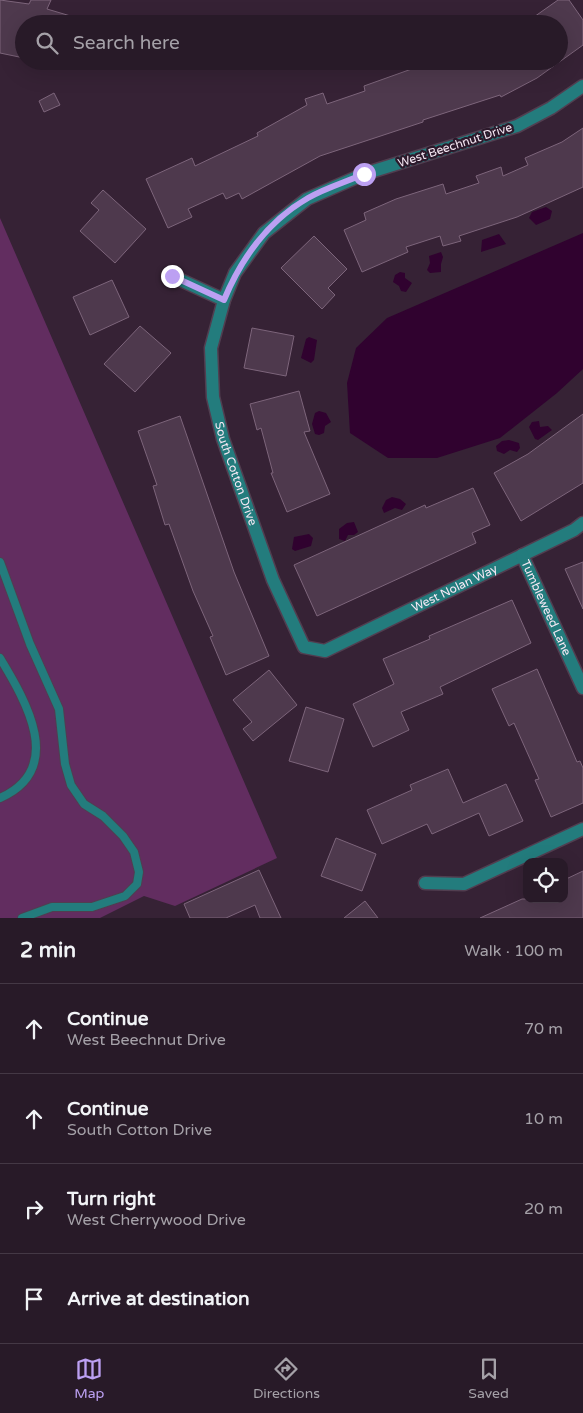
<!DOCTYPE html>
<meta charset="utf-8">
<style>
body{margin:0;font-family:"Varela Round",sans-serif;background:#302330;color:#f1f3f6}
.controls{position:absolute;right:15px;bottom:15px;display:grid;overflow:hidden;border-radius:10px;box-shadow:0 5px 20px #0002}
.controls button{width:45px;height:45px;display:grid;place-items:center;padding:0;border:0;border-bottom:1px solid #443845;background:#281a28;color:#f1f3f6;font:25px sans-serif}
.stop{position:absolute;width:15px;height:15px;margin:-11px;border:4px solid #bca0f2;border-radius:50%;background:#fff}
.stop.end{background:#bca0f2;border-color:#fff;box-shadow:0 1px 5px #0008}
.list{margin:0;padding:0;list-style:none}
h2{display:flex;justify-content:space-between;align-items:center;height:65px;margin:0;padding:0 20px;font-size:21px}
h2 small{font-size:16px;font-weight:400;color:#a5a1a8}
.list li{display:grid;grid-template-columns:32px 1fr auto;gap:15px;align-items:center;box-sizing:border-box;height:90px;padding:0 20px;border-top:1px solid #443845}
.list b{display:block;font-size:19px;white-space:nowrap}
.list p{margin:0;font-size:16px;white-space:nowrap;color:#a5a1a8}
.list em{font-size:16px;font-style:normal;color:#a5a1a8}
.icon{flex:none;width:28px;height:28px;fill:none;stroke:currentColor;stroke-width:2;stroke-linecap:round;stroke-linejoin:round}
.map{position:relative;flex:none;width:583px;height:918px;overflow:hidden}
.search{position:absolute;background:#281a28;box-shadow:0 5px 20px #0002;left:15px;right:15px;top:15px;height:55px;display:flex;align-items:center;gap:12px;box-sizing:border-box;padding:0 18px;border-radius:28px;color:#a5a1a8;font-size:19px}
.sheet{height:425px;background:#281a28}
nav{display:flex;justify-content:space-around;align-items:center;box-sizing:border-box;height:70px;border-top:1px solid #443845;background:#281a28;font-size:14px;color:#a5a1a8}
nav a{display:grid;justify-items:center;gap:2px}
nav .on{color:#bca0f2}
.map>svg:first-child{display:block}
.green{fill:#622d60}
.water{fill:#30022f}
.building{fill:#4e394d;stroke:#7d657b}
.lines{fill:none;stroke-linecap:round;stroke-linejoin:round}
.service-casing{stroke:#513e50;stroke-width:10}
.minor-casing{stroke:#513e50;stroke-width:15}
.service{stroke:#237c7d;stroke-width:8}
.minor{stroke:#237c7d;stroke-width:12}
.route{stroke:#bca0f2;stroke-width:6}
.labels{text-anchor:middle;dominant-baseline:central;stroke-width:4.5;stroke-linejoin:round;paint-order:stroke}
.street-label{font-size:12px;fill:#f7eaf6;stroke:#2c192b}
</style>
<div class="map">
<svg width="583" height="918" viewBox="0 0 583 918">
<rect width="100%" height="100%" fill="#362235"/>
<!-- green -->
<polygon class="green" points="0,218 277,858 175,906 144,896 100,918 0,918"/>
<!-- water -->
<g class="water">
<polygon points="546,207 552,211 550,219 536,225 529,218 532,212"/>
<polygon points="583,233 583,369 557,393 500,438 437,458 388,458 350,433 347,383 356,348 387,318"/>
<polygon points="499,234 506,244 481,252 482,240"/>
<polygon points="441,252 443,257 441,264 441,272 430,273 427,270 430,263 429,256"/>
<polygon points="400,272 405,273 405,278 412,283 406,292 401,291 399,286 393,282 395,275"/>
<polygon points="309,337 317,340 314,360 311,363 301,358 306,339"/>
<polygon points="319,411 326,413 331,422 325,426 324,433 319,435 315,434 312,424 315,413"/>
<polygon points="539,421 540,427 548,426 552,430 538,440 535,439 529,427 532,422"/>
<polygon points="509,440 519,443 520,448 517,452 510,450 504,454 497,451 496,446 502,441"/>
<polygon points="392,497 400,499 406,504 402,510 395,508 384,513 382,508 386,500"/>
<polygon points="354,522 358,532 354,535 348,535 345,541 339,539 339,529 347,523"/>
<polygon points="309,534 313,538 311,546 295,551 292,549 294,537"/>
</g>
<!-- building -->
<g class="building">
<polygon points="0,0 29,4 31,0 51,0 47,9 84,20 84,24 24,24 24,58 0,53"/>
<polygon points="558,0 569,0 583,20 583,45 537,78 501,97 500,95 423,120 423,122 320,156 242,199 239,193 226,199 223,193 188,209 192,217 168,228 146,179 192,158 195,166 258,136 257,133 307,105 305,99 323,93 327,104 365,91 364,86 434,61 559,61 559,24 524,24"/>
<polygon points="54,93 60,105 44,112 39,101"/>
<polygon points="583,128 583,187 517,217 459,236 461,241 443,246 440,236 406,247 408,252 362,272 344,230 366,220 364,213 396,199 443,184 446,194 479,183 476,176 501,167 503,176 528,165 525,158 562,142"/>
<polygon points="103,190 146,229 115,263 80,231 99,210 91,203"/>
<polygon points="314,236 347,269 328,288 335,295 322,309 281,268"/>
<polygon points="112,280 129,317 90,335 73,297"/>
<polygon points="140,326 171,353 135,392 104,364"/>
<polygon points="252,328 294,336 286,376 244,368"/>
<polygon points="299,391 310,431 304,432 330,494 287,512 271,473 273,473 261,428 257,430 250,404"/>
<polygon points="583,414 583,483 521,521 494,473 528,454"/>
<polygon points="180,416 234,572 269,656 226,675 210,637 213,636 193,591 169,524 165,525 153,486 157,485 138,431"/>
<polygon points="473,488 490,525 472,533 476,543 317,616 294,565 425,505 426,508"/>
<polygon points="583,562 583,609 565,569"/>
<polygon points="512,600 531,643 440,687 443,694 401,712 409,730 373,747 353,704 394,684 383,659 430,639 429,636"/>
<polygon points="537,669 577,762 580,761 583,768 583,803 551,817 535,780 539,779 514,723 509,726 492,689"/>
<polygon points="269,670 297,705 253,741 243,729 252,722 233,700"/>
<polygon points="306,707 344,719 328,772 289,761"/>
<polygon points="448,769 463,803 506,784 523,821 489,836 479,813 432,834 427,824 382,844 367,810 412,790 410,785"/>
<polygon points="336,838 376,854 362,891 321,876"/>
<polygon points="259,870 281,918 260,918 255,905 226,918 190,918 184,904"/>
<polygon points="583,871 583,918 480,918 522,899 564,899 564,880"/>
<polygon points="365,901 378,918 344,918"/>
</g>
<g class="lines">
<defs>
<g id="service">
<polyline points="0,562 30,644 59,709 65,764 71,785 84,804 103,816 123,836 134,852 139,872 137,884 125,896 92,907 52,907 22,918"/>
<path d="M0,658C26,701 66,769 0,798"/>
</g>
<g id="minor">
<path id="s1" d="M583,86L551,108L517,126L364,174L307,199L264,233L235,273L224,300L211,348L213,397L223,439L273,580L304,647L325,651L574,530L583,523"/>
<polyline points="172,276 224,300"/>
<path id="s2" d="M522,555L583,688"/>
<polyline points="425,883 464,884 583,829"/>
</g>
</defs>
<!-- service casing -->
<use href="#service" class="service-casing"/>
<!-- minor casing -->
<use href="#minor" class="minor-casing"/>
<!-- service -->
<use href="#service" class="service"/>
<!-- minor -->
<use href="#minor" class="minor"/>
</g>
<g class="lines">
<!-- route -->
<path class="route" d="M172,276L224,300C241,259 268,221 308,198C325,188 346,182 364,174"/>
</g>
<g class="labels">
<!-- street labels -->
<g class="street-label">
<text transform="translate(455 145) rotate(-18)">West Beechnut Drive</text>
<text stroke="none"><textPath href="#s1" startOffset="612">South Cotton Drive</textPath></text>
<text stroke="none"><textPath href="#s1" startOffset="964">West Nolan Way</textPath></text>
<text stroke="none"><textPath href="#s2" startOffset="58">Tumbleweed Lane</textPath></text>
</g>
</g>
</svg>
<div class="controls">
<button><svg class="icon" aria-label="locate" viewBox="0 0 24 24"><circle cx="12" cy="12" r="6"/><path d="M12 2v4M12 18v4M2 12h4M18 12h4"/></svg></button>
</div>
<div class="stop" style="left:364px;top:174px"></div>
<div class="stop end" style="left:172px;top:276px"></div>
<div class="search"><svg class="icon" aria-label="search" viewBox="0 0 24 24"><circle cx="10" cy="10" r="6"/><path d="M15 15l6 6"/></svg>Search here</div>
</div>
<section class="sheet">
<h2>2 min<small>Walk · 100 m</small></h2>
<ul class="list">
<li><svg class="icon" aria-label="ahead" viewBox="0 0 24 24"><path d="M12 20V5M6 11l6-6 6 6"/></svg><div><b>Continue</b><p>West Beechnut Drive</p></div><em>70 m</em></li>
<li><svg class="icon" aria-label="ahead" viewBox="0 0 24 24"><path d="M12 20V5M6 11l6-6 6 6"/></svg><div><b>Continue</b><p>South Cotton Drive</p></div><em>10 m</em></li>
<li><svg class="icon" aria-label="right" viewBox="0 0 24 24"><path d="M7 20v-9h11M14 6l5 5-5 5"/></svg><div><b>Turn right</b><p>West Cherrywood Drive</p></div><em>20 m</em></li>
<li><svg class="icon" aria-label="arrive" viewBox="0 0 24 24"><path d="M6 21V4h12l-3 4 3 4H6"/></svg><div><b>Arrive at destination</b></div></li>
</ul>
</section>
<nav>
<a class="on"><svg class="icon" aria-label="map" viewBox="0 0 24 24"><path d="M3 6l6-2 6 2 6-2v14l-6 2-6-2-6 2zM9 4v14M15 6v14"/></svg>Map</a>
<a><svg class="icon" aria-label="directions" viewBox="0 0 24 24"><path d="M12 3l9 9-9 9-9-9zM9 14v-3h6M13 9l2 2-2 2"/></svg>Directions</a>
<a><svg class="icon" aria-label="saved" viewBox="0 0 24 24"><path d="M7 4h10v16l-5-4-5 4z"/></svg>Saved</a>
</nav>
